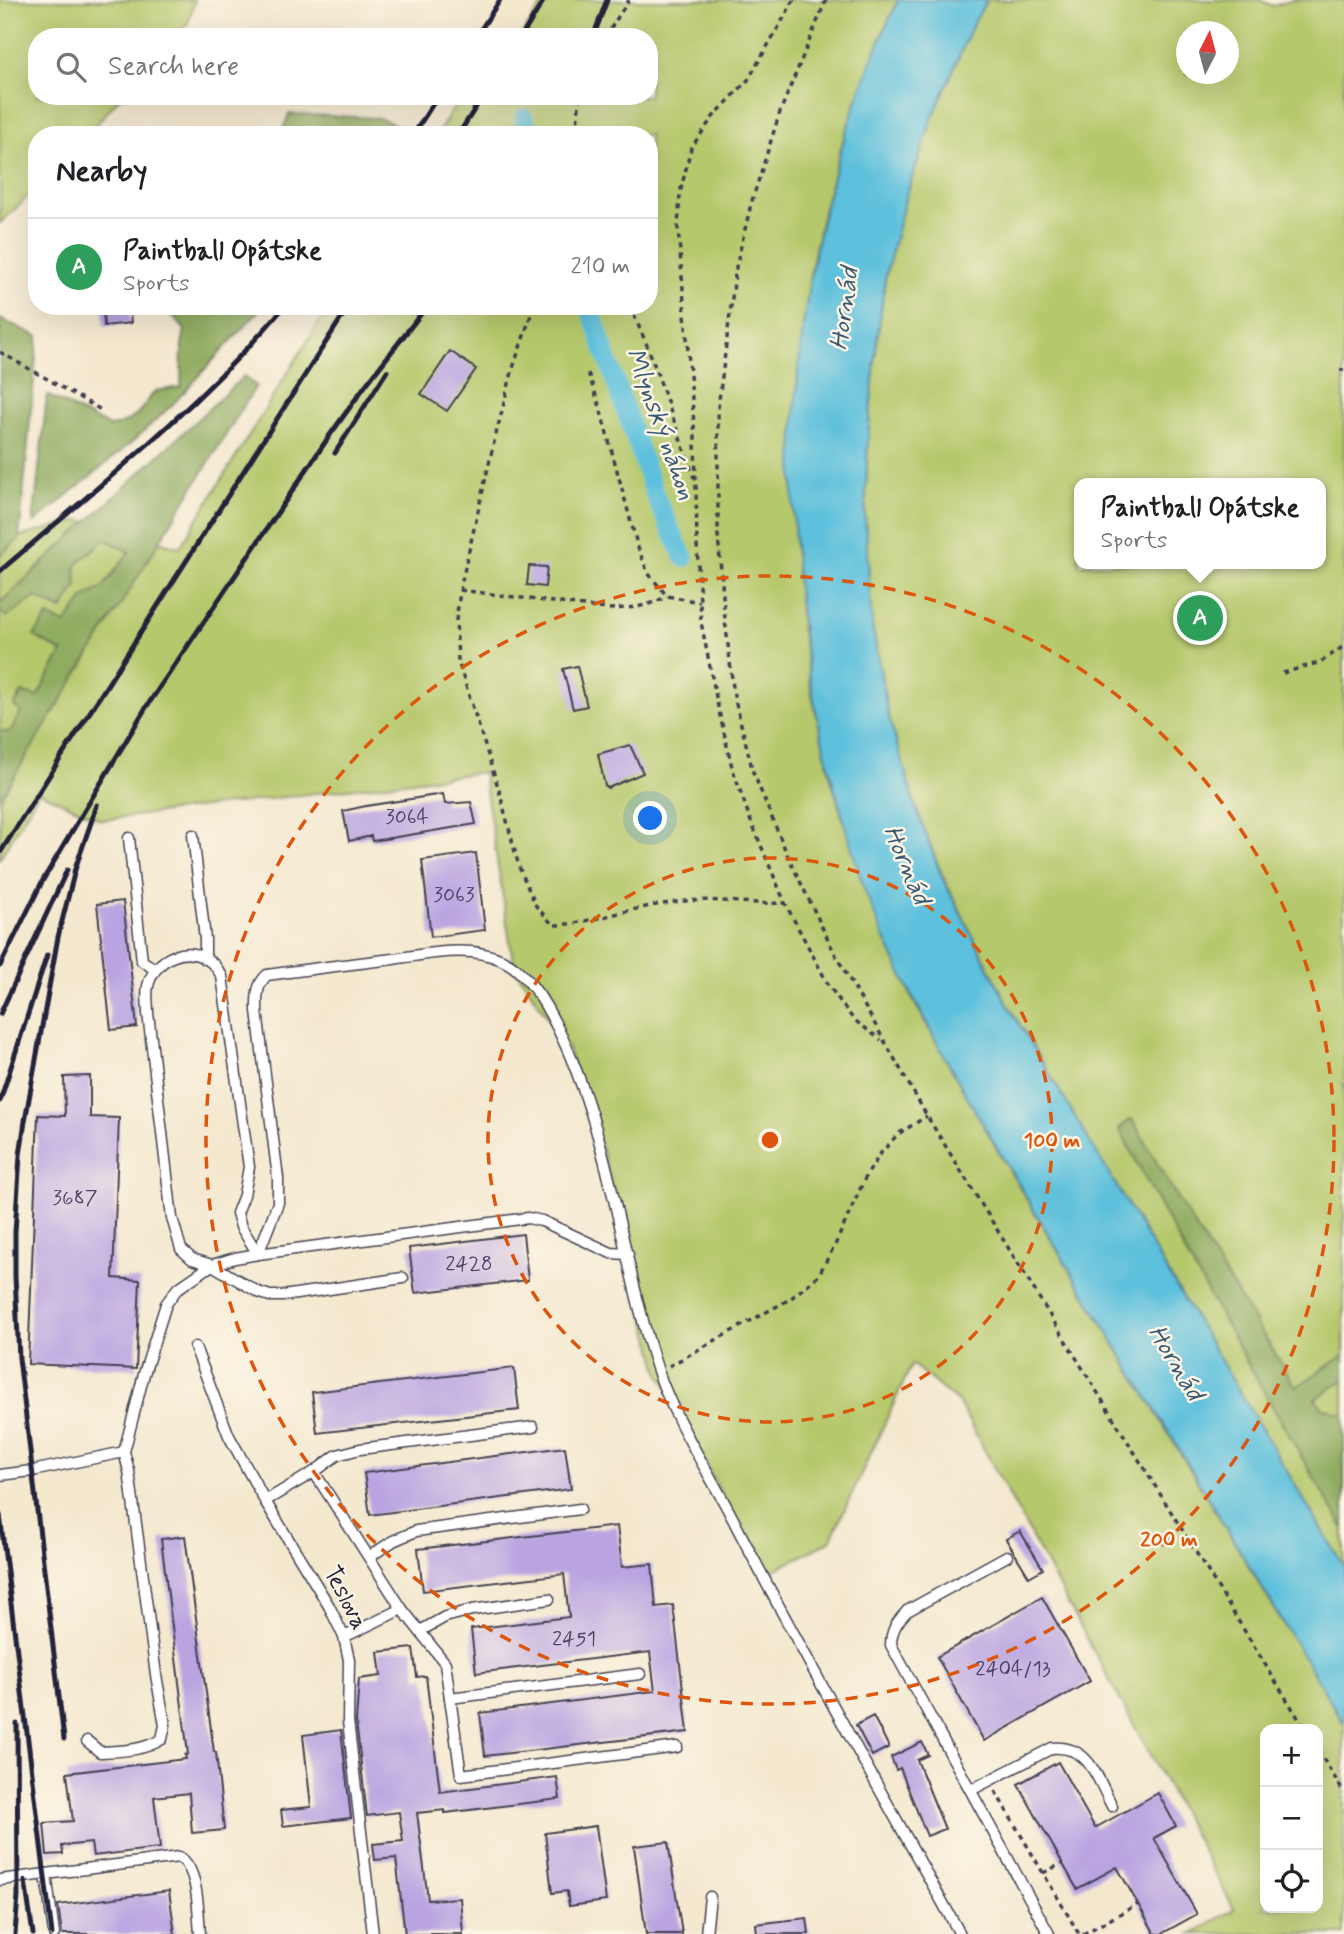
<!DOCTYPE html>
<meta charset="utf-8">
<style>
body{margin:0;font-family:Mynerve,sans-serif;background:#f2f2f2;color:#202124}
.controls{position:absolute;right:21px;bottom:21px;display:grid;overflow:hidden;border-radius:14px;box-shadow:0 7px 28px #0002}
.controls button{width:63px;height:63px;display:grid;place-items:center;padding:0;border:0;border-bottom:2px solid #e0e0e0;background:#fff;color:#202124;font:35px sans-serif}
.compass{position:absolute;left:1176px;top:21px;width:63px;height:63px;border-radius:50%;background:#fff;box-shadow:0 7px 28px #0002;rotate:6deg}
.you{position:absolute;left:651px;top:819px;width:24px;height:24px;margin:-18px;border:5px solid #fff;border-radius:50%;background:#1a73e8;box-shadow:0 0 0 10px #1a73e833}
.badge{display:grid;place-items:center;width:46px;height:46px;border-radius:50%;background:#d1495b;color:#fff;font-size:23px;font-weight:700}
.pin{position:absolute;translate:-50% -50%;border:4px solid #fff;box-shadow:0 2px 7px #0006}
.popup{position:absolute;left:1074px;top:478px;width:252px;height:91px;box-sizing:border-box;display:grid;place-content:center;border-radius:14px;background:#fff;filter:drop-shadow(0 2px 5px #0005);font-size:23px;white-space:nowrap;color:#757577}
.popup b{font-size:26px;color:#202124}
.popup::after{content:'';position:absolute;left:50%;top:100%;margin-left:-14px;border:14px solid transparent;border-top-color:#fff}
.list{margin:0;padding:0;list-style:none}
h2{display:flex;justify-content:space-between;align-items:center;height:91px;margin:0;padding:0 28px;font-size:30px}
h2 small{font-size:23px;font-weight:400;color:#757577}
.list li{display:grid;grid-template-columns:46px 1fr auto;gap:21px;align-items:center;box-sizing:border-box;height:98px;padding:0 28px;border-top:2px solid #e0e0e0}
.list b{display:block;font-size:26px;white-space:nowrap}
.list p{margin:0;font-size:23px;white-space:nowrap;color:#757577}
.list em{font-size:23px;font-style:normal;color:#757577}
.icon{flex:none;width:38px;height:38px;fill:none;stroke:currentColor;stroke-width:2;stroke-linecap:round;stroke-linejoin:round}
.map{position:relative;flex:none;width:1344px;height:1934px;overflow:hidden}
.search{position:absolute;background:#fff;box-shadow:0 7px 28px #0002;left:28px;top:28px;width:630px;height:77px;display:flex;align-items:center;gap:18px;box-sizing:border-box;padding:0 24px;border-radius:28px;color:#757577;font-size:26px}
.panel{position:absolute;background:#fff;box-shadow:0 7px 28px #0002;left:28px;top:126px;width:630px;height:189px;border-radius:28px}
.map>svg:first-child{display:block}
.green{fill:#b6c86c;stroke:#6c7554;stroke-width:2;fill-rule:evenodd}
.forest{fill:#90ac60;stroke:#59674e;stroke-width:2}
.water{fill:#5dc0dc;stroke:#40718c;stroke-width:2}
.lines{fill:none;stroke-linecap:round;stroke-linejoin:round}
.canal{stroke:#5dc0dc;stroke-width:19}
.building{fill:#b9a4e1}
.service-casing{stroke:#424051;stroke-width:13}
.path{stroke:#424051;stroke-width:3.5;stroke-dasharray:5 5;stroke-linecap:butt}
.service{stroke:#fff;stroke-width:10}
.rail{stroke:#22223b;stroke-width:5}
.ring{fill:none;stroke:#de560e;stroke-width:3.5;stroke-dasharray:12 9}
.labels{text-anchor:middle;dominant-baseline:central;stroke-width:5;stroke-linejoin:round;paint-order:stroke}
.number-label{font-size:21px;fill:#484264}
.street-label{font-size:24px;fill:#22223b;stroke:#fcf5e5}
.water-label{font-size:26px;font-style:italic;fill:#375973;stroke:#fcf5e5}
.centre{fill:#de560e;stroke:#fcf5e5;stroke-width:3.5}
.ring-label{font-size:21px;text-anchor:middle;font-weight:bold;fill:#de560e;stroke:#fcf5e5;stroke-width:5;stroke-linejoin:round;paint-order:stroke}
</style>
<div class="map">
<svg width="1344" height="1934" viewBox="0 0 1344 1934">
<rect width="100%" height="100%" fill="#fcf5e5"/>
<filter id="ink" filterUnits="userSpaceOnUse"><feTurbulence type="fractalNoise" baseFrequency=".0143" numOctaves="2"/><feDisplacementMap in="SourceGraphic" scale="14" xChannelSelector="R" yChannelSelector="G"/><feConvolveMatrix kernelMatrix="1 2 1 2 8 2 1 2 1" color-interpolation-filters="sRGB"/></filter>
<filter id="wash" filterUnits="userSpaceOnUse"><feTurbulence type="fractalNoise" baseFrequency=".00686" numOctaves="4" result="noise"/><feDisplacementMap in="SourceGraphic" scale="28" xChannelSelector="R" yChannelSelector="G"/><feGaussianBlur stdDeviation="1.57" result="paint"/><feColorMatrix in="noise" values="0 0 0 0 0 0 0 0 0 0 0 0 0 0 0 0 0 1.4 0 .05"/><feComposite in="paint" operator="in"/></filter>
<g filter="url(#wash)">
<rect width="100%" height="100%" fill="#f4e8cf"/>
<!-- green -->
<g class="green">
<polygon points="0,0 195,0 188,23 175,37 37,37 37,96 121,96 87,135 37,135 37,188 0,223"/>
<path d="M545,0H898L868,71L844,138L824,207L809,280L800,617L812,695L832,783L865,890L913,1000L999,1153L1344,1724V1934H1191L1234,1909L959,1403L912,1364L830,1541L763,1576L659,1372L603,1153L567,1047L514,967L483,772L102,820L39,792L0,858V542L80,520L180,547L329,306H649V135H437L461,96H649V37H518L523,33ZM1265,1729H1318V1908H1265Z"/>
<path d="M987,0H1260L1273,6L1293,0H1344V1567L1007,1003L943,877L916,808L888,714L872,625L865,517L868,436L876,349L885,279L905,199L932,119L973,24ZM1186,32H1228V74H1186ZM1079,483H1321V564H1079Z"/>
</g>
<!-- forest -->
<g class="forest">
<polygon points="289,114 379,118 397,125 392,135 281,135"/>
<path d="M165,306H263L173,404L132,442L33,524L47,395L110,427C134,422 141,411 155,391L181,387L182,344L185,330Z"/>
<polygon points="0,319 38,336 19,539 0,555"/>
<polygon points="244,376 256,386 0,799 0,731 10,732 21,712 14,706 22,692 37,697 62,652 34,636 48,616 65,624 84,598 103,587 129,552 105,539 76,565 77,586 62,610 36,597 7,617 0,612 0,603"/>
<path d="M1132,1119L1180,1203L1296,1387L1344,1355V1380L1315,1399L1323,1408L1344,1415V1529C1266,1397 1189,1264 1119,1128Z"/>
</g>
<!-- water -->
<path class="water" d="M898,0H987L973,24L932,119L905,199L885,279L876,349L868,436L865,517L872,625L888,714L916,808L942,877L1007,1003L1344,1567V1724C1254,1573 1163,1422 1071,1272C1032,1207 993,1143 956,1077C922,1017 890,956 865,891C858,870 852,849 846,828C762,558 777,257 898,0Z"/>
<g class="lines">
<!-- canal -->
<g class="canal">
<polyline points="524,118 529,135"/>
<polyline points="589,306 656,498 684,558"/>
</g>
</g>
<g id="blocks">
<!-- building -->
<g class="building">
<polygon points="103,306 129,306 131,323 104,326"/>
<polygon points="450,351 476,369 447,411 421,394"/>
<polygon points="529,566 547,567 545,587 527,585"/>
<polygon points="577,666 587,706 573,709 563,669"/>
<polygon points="630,745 643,773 608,788 605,786 598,754"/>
<polygon points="443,794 445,804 471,802 476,824 372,841 371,836 349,841 343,811 366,806"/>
<polygon points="476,853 485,930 431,937 422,860"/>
<polygon points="123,901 137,1027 111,1030 97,904"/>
<polygon points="90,1076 90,1117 119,1118 113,1278 140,1280 136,1369 28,1364 38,1115 65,1116 64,1077"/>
<polygon points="523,1234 528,1280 415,1293 409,1248"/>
<polygon points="514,1368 519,1410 317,1433 312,1392"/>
<polygon points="565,1447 571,1489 370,1515 364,1473"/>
<polygon points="617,1526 622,1567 652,1564 656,1607 673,1605 688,1732 485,1756 480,1713 655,1691 650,1652 476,1673 471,1629 569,1617 564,1574 423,1591 418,1549"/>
<polygon points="1020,1531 1043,1569 1029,1577 1006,1539"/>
<polygon points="185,1536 214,1752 216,1752 224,1830 192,1833 189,1793 154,1797 160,1848 93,1856 91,1843 62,1846 63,1854 47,1855 44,1823 73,1821 67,1773 186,1759 185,1755 188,1754 161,1539"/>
<polygon points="1042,1597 1090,1681 984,1741 937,1657"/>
<polygon points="413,1648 417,1677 426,1676 440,1792 557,1777 560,1799 445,1813 445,1810 417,1813 428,1900 460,1898 463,1934 405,1934 396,1858 375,1860 373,1844 403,1841 399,1812 367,1816 356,1721 359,1679 381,1676 378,1652"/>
<polygon points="873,1716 889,1747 872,1756 856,1725"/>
<polygon points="341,1730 351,1818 283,1826 281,1810 311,1807 303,1735"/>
<polygon points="922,1742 928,1755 917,1760 945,1829 927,1836 900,1768 896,1770 891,1757"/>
<polygon points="1058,1762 1095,1828 1158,1793 1176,1826 1154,1838 1197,1914 1161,1934 1155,1934 1117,1867 1077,1889 1018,1784"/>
<polygon points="596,1826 606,1901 569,1906 567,1891 552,1893 545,1833"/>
<polygon points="668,1842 682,1934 646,1934 634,1846"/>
<polygon points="169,1891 175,1934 62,1934 58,1905"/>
<polygon points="807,1918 809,1934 757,1934 756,1924"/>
</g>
</g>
</g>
<g filter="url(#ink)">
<use href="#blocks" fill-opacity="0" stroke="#424051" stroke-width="2"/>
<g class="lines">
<defs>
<g id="service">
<polyline points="193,835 205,939 205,959"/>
<polyline points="129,838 142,961 155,969"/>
<path d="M403,1278L283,1296H270L258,1292L212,1265L192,1259L181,1249L172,1218L148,1013C148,1005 146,994 148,986C154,958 189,942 212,963C216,966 219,972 222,976L249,1167L244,1195L237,1213L241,1227L258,1254L528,1218L542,1221L611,1253L628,1254"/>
<polyline points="195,1347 229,1436 265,1501 329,1606 344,1637 349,1660 348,1721 373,1934"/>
<polyline points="0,1475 32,1471 124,1452"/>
<polyline points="265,1501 314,1472"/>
<path d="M1007,1556L907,1611C897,1622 891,1630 891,1645L1049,1934"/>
<polyline points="369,1557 393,1541 416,1531 580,1509"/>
<polyline points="402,1609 314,1472 337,1455 360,1449 533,1427"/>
<polyline points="420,1631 445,1617 472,1610 549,1599"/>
<polyline points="344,1637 402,1609 445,1663 461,1775 677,1747"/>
<polyline points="450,1698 640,1674"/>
<path d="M87,1741L100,1752C121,1751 143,1751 162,1739L165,1725L156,1675L129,1471L124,1452L144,1374L166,1304L177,1289L212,1265L235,1258L258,1254L278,1203V1178L257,1011C257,997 256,985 267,975C309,969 351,964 393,959C418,955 446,950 472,952C487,954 503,958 515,968C534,984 546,1005 557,1027C611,1135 620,1258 658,1371C676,1424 711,1475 736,1525C807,1663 885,1798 960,1934"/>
<path d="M971,1790L1052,1748C1090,1745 1097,1778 1112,1806"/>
<polyline points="0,1880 46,1874"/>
<path d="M54,1934L46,1874L179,1857C199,1868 198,1913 200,1934"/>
<polyline points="706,1934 710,1897"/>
</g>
</defs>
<!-- service casing -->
<use href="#service" class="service-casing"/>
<!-- path -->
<g class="path">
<polyline points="794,0 748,80 713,117 691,148 680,193 678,228 695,436 697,544 701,622 718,707 732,767 750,819 785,903 829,986 853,1019 881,1040"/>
<polyline points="826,0 780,112 751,204 736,267 718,408 718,535 725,619 734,696 753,772 787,854 834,952 927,1116 1305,1729"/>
<polyline points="605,37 629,0"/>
<polyline points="580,96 577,124 580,135"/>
<path d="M534,306L513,368L493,446L461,585L456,620L458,661L499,790L519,867L536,906L553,925C571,925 589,920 607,916C630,910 653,905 676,902C713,897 749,905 785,903"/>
<polyline points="630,306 649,350 694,478"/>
<polyline points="0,352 103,411"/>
<polyline points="1340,370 1344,370"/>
<polyline points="588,373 599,404 638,548 648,573 667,596 700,602"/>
<path d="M460,590L607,609C630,608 647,608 667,596"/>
<polyline points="1283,673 1321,662 1344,646"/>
<polyline points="669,1366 790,1299 818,1276 836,1243 866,1176 881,1153 898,1134 927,1116"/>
<polyline points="1318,1750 1344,1793"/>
<polyline points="995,1791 1079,1934"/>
<polyline points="1043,1873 1063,1863"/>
<polyline points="1083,1934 1138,1904"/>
</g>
<!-- service -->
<use href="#service" class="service"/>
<!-- rail -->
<g class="rail">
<polyline points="476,37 500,0"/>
<polyline points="521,37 544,0"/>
<polyline points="593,37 607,0"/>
<polyline points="413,135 438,96"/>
<polyline points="458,135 483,96"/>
<polyline points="335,453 387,371"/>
<path d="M0,571C98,487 201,405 285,306"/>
<polyline points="0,853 349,306"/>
<polyline points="74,872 97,805"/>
<polyline points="0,966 43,880 145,709 330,435 365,386 427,306"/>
<polyline points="0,1014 67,870"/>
<polyline points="0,1101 47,955"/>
<polyline points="0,1515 52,1934"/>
<polyline points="64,1739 19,1358 15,1276 15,1232 20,1155 25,1121 58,937 77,862"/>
<polyline points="25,1881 33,1934"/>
<polyline points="15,1934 18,1896 17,1724"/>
</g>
</g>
</g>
<!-- distance rings -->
<g class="ring">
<circle cx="770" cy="1140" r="282"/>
<circle cx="770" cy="1140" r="564"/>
</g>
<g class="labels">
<!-- number labels -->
<g class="number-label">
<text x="407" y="817">3064</text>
<text x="454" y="895">3063</text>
<text x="75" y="1198">3687</text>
<text x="469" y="1264">2428</text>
<text x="574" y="1639">2451</text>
<text x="1013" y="1669">2404/13</text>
</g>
<!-- street labels -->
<g class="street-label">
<text transform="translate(345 1598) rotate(63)">Teslova</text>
</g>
<!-- water labels -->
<g class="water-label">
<text transform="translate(845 309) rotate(-82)">Hornád</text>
<text transform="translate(660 424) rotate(70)">Mlynský náhon</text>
<text transform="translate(906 865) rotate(67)">Hornád</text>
<text transform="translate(1175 1363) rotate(59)">Hornád</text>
</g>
</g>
<circle cx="770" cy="1140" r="10" class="centre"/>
<g class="ring-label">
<text x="1052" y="1147">100 m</text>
<text x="1169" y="1546">200 m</text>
</g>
</svg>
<div class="controls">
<button>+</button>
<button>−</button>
<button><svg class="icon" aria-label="locate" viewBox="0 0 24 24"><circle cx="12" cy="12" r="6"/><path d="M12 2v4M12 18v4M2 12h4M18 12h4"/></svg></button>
</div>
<svg class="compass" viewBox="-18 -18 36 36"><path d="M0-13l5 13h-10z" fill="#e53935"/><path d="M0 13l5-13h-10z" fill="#757577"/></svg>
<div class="you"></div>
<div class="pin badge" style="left:1200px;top:618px;background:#2e9e5b">A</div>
<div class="popup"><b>Paintball Opátske</b>Sports</div>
<div class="search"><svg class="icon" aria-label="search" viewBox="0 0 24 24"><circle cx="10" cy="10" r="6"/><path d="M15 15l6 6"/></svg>Search here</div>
<section class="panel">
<h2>Nearby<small></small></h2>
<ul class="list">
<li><span class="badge" style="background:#2e9e5b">A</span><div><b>Paintball Opátske</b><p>Sports</p></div><em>210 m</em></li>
</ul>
</section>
</div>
